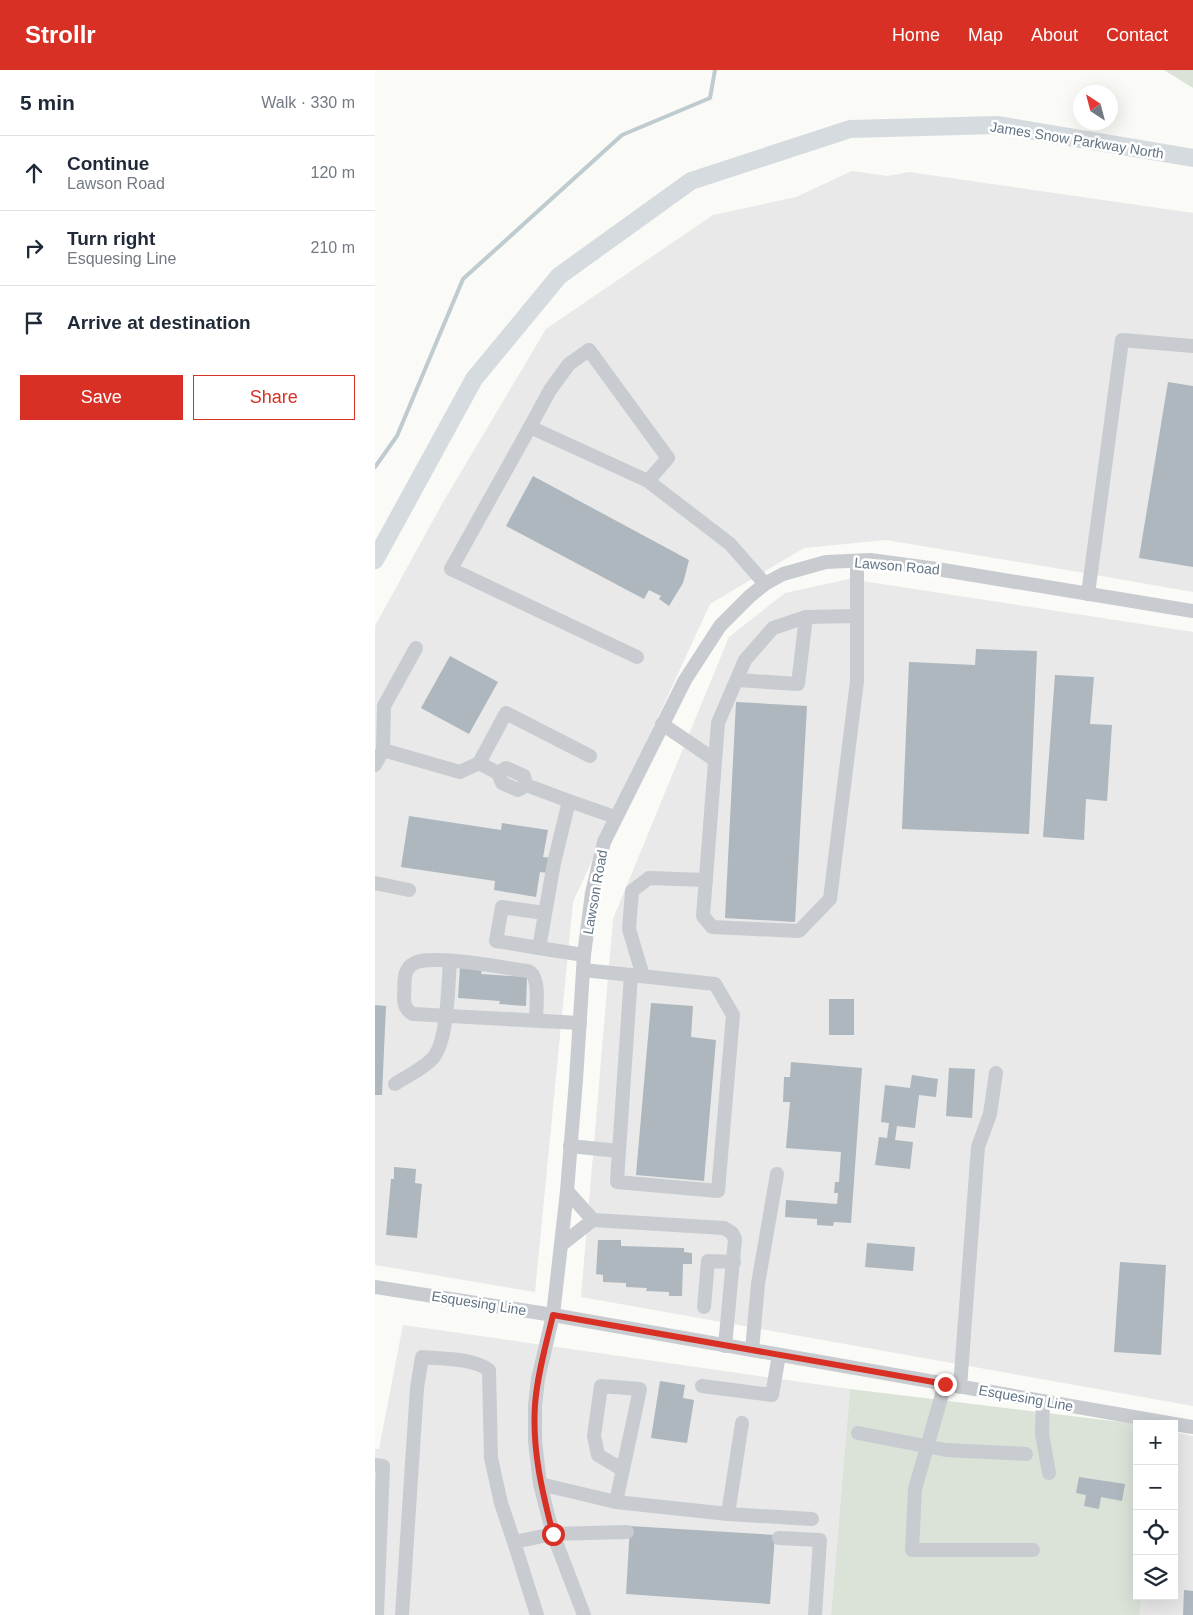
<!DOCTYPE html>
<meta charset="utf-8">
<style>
body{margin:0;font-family:Helvetica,sans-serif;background:#f6f6f7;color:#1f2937}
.controls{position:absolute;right:15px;bottom:15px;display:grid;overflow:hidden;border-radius:0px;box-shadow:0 5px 20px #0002}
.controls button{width:45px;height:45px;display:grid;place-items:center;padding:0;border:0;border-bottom:1px solid #e0e1e3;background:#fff;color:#1f2937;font:25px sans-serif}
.compass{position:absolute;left:698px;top:15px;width:45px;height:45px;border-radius:50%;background:#fff;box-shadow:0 5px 20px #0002;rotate:324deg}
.stop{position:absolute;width:15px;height:15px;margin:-11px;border:4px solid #d93025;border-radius:50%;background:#fff}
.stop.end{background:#d93025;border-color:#fff;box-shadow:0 1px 5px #0008}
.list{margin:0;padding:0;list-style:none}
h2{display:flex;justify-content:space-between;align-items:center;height:65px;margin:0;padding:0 20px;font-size:21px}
h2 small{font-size:16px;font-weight:400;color:#747a83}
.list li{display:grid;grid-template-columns:32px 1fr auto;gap:15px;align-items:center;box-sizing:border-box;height:75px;padding:0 20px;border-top:1px solid #e0e1e3}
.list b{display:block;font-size:19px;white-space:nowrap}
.list p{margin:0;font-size:16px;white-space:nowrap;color:#747a83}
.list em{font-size:16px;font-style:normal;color:#747a83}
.actions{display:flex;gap:10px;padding:15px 20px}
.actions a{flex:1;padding:11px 0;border:1px solid #d93025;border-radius:0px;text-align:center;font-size:18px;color:#d93025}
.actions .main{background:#d93025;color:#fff}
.icon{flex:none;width:28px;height:28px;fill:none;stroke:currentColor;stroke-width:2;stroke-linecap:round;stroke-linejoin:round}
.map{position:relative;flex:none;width:818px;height:1545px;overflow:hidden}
header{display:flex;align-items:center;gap:30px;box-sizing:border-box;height:70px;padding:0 25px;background:#d93025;color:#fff}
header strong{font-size:24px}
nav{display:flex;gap:28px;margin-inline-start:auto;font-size:18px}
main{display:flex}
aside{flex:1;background:#fff}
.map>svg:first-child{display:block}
.built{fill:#e8e9e8}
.green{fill:#dbe2d8}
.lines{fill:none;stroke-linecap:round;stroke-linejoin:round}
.stream{stroke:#becbcf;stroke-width:4}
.building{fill:#adb7bd}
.minor{stroke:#c8ccd0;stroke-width:14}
.major{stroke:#d6dbdf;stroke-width:18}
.route{stroke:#d93025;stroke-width:6}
.labels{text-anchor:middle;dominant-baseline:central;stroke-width:5;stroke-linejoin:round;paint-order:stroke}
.street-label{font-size:14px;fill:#627585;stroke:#fff}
</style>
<header>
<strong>Strollr</strong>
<nav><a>Home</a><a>Map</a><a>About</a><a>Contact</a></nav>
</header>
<main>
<aside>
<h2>5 min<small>Walk · 330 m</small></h2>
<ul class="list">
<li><svg class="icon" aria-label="ahead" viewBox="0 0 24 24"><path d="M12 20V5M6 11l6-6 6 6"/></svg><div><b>Continue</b><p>Lawson Road</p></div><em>120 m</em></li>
<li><svg class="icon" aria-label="right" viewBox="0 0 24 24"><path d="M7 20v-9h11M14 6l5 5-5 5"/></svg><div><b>Turn right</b><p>Esquesing Line</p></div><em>210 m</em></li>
<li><svg class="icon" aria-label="arrive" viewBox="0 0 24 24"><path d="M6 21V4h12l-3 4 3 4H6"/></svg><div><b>Arrive at destination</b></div></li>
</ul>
<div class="actions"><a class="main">Save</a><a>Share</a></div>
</aside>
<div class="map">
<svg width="818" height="1545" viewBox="0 0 818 1545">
<rect width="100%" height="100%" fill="#fafaf7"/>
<!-- built -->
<g class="built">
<polygon points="477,101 513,106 534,102 818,143 818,522 704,502 511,470 429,478 335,534 198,832 160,1222 0,1195 0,556 67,434 171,259 338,145 421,127"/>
<polygon points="474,509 818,562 818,1336 206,1227 238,849 354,567 410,523"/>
<polygon points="28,1255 475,1319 456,1545 0,1545 0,1379 4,1379"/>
<polygon points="799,1362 818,1366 818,1545 762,1545 763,1526 799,1526"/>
</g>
<!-- green -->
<g class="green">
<polygon points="789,0 818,0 818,18"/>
<polygon points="475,1319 762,1354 762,1526 766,1526 764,1545 456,1545"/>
</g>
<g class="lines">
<!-- stream -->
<polyline class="stream" points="0,397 22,366 88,209 247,65 335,28 340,0"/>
</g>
<!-- building -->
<g class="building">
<polygon points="793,312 818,316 818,497 764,488"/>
<polygon points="158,406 314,490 308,513 294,536 284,529 286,526 274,520 269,529 131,456"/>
<polygon points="601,579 662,581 654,764 527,759 534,592 600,595"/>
<polygon points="75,586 123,612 94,664 46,638"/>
<polygon points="680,605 719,607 715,654 737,655 732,731 711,729 709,770 668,767"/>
<polygon points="361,632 432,636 420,852 350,848"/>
<polygon points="34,746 126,760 127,753 173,760 168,787 176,788 173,803 165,802 161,827 119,820 120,811 26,797"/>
<polygon points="85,898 107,899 106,904 152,907 151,936 124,934 125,931 83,928"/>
<rect x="454" y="929" width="25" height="36"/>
<polygon points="276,933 318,936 316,967 341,970 329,1111 261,1105"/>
<polygon points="0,935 11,936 7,1025 0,1025"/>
<polygon points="416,992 487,998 476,1153 459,1152 458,1156 442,1155 442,1149 410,1147 411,1130 462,1134 463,1123 459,1123 460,1112 464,1112 466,1082 411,1078 415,1032 408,1032 409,1007 415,1007"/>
<polygon points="574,998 600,999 597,1048 571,1046"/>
<polygon points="537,1005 563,1009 561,1027 544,1025 540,1058 522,1056 520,1070 538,1072 535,1099 500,1095 504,1067 512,1068 514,1053 506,1052 510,1015 535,1018"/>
<polygon points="19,1097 41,1099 40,1113 47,1114 42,1168 11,1165 16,1109 19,1109"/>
<polygon points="223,1170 246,1170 246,1176 309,1178 309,1182 317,1183 317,1194 308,1194 307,1226 294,1226 294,1222 271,1221 272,1218 251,1217 251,1213 228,1212 228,1205 221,1204"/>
<polygon points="492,1173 540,1177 538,1201 490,1197"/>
<polygon points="745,1192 791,1195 786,1285 739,1282"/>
<polygon points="285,1311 310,1315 308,1328 319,1330 312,1373 276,1368"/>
<polygon points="704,1407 750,1414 747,1431 726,1427 724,1439 709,1436 711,1425 701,1423"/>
<polygon points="255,1456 400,1465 395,1534 251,1524"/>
<polygon points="809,1520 818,1521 818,1545 808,1545"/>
</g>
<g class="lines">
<!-- minor -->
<g class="minor">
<polyline points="155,357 175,320 194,294 214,280 293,388 273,411"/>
<polyline points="713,524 747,270 818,276"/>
<polyline points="482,546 431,547 398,558 370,590 343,653 328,846 337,857 424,861 455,829 482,611 482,491"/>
<polyline points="262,587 76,499 155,357 273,411 355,474 390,514"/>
<polyline points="362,610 423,614 431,547"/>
<polyline points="287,654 340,690"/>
<polyline points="8,680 9,636 41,578"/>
<polyline points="0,695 8,680 85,702 104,693"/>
<polyline points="123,703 104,693 131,643 215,686"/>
<polyline points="151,715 149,706 131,698 123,703 127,713 143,720 151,715 194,731"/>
<polyline points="0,813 34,820"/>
<polyline points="164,878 121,871 127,837 170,843"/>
<polyline points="209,885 164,878 179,793 194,731 240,747"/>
<polyline points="268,906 254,859 257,821 274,808 331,810"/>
<path d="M161,950C161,938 166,906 153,901C130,898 62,885 42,892C39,893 34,896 33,899C28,905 30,917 29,925C29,934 30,940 38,944L205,953"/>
<path d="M20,1014C32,1006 48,999 58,988C73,971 73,915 75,891"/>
<polyline points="195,1076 244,1081 256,905 208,900"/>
<polyline points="244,1081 242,1112 343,1121 358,945 340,914 256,905"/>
<polyline points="218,1150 349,1158 357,1163 360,1169 350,1276"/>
<polyline points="186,1175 218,1150 192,1121"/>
<polyline points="0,1217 178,1245 799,1354"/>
<polyline points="329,1237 333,1191 359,1192"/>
<polyline points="377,1280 383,1214 402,1104"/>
<polyline points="570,1314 540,1419 537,1480 658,1480"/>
<polyline points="327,1316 397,1325 404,1285"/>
<polyline points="585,1317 603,1077 615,1044 621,1003"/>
<polyline points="668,1331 667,1364 674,1403"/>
<polyline points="799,1354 818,1357"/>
<polyline points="483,1363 571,1380 651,1384"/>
<polyline points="0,1395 8,1396 2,1544 0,1544"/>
<polyline points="165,1414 241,1432 353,1444 437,1449"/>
<polyline points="241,1432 265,1319 226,1316 219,1366 223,1385 248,1400"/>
<polyline points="353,1444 367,1353"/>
<polyline points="404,1468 445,1470 440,1545"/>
<path d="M27,1545L42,1318L47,1287C67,1289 98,1288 114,1300L116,1388L126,1433L139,1472"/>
<polyline points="162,1545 139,1472 178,1464 252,1462"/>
<polyline points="209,1545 178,1464 165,1414 160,1371 160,1336 163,1309 178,1245 192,1121 201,1010 209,885 217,823 229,772 310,610 345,556 375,526 390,514 408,504 451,492 495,490 562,499 818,541"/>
</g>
<!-- major -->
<polyline class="major" points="0,490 99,309 184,206 316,111 475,59 623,55 818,88"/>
</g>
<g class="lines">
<!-- route -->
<path class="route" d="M178,1464C167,1421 157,1380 160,1335C162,1305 171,1275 178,1245L570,1314"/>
</g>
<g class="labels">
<!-- street labels -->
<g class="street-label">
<text transform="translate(702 70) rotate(9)">James Snow Parkway North</text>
<text transform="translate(522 496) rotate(5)">Lawson Road</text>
<text transform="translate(220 822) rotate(-80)">Lawson Road</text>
<text transform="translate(104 1233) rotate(9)">Esquesing Line</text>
<text transform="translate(651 1328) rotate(10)">Esquesing Line</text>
</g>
</g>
</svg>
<div class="controls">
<button>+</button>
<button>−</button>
<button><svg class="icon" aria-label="locate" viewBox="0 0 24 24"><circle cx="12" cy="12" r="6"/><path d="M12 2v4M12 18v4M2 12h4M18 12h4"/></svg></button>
<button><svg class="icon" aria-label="layers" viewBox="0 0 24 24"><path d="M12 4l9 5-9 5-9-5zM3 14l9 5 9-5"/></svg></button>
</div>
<svg class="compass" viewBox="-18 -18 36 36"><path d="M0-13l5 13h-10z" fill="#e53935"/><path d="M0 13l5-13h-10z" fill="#747a83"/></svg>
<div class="stop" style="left:178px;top:1464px"></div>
<div class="stop end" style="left:570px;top:1314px"></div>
</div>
</main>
